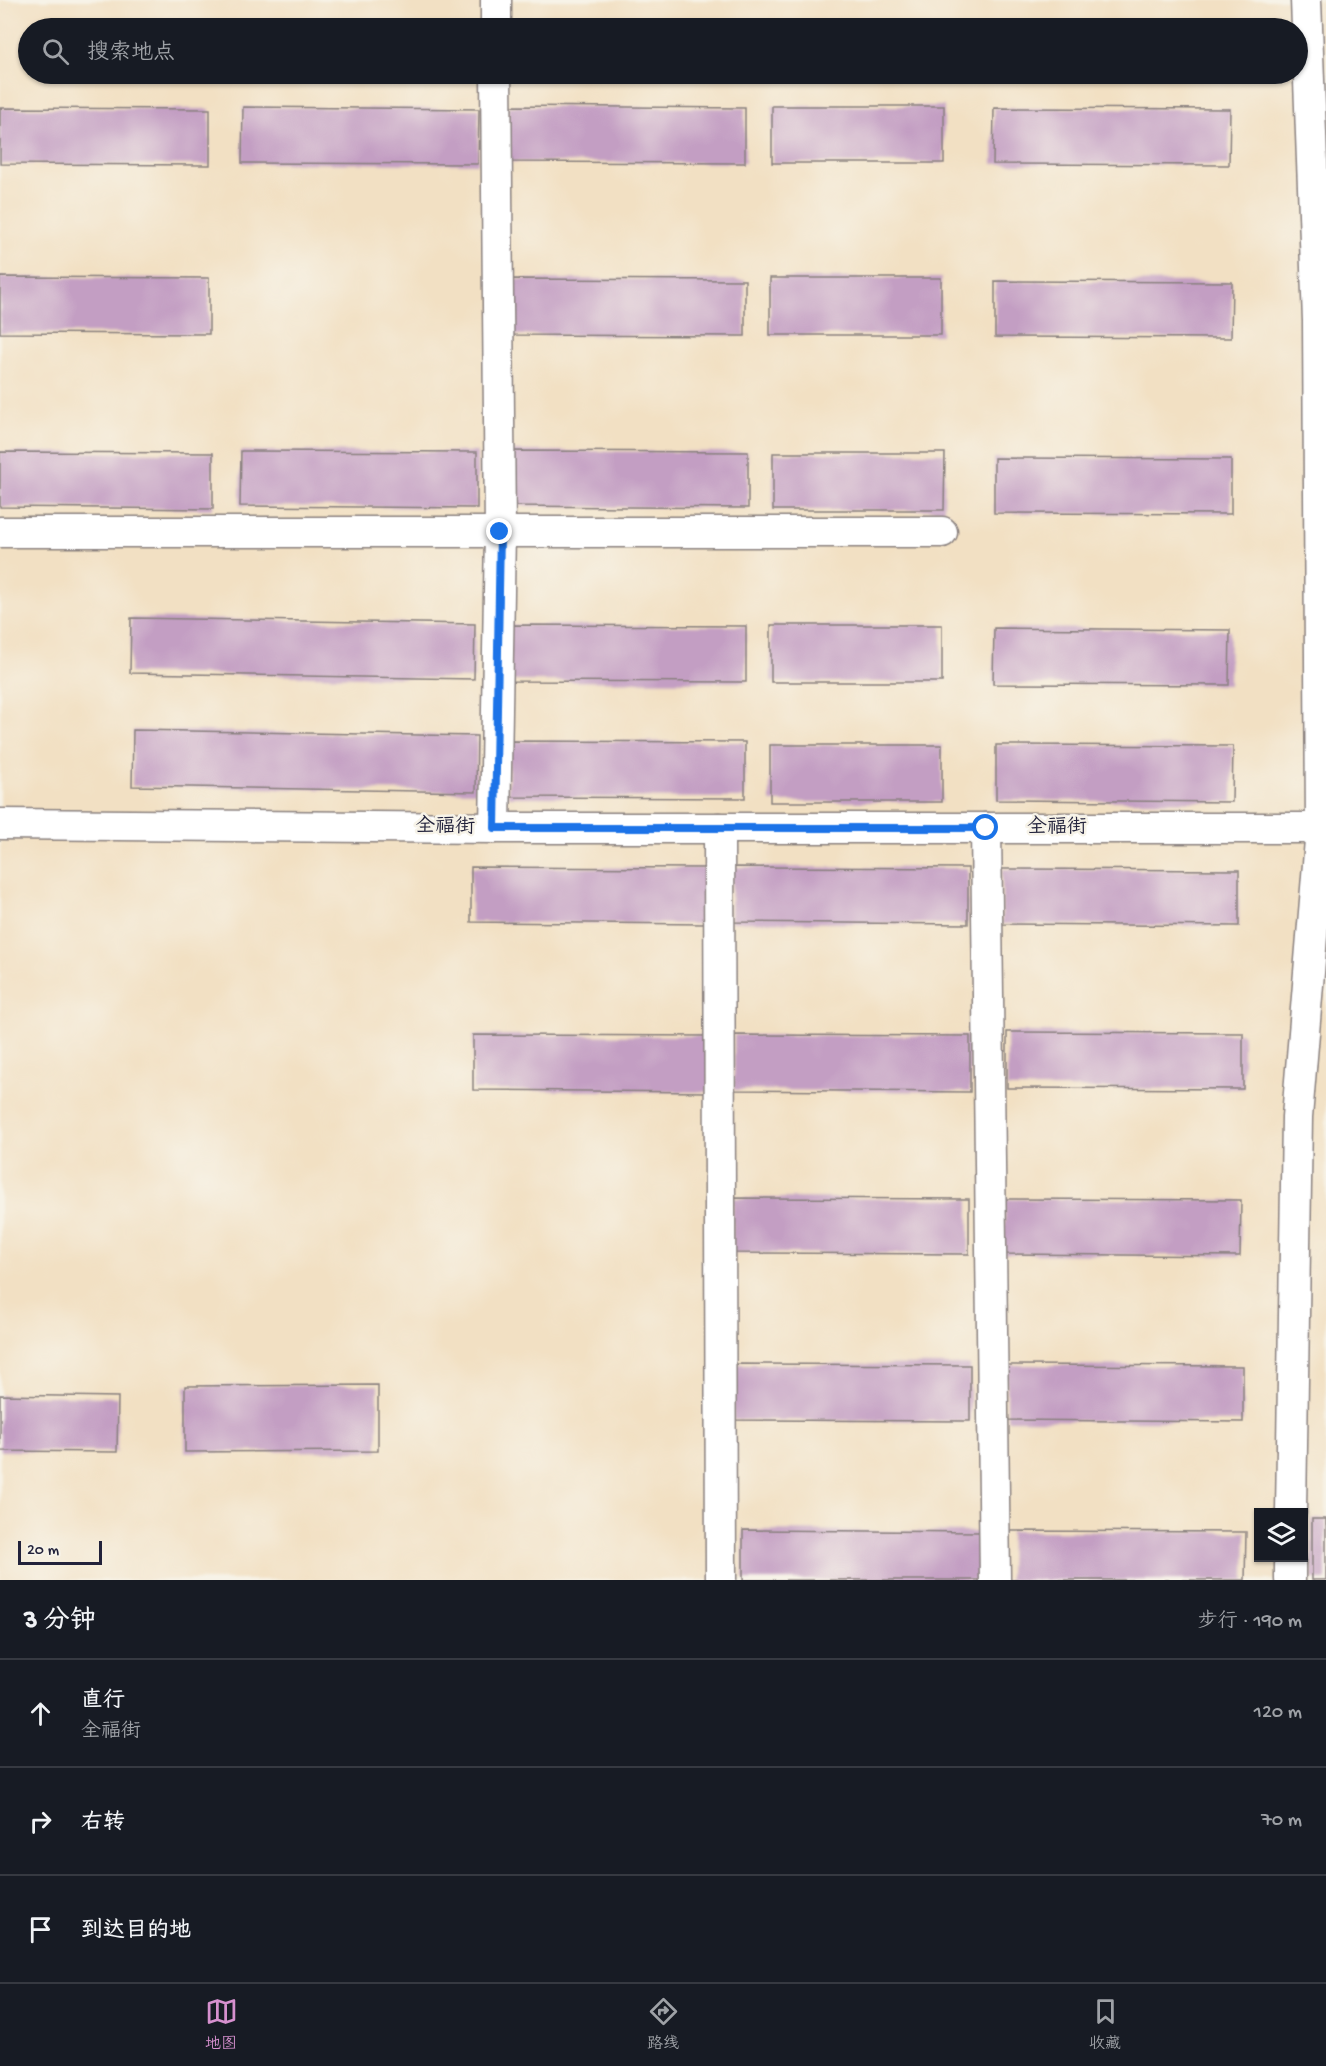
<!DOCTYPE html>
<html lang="zh">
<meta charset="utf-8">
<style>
body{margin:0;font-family:"Gochi Hand","LXGW WenKai TC",sans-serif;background:#20242c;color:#f1f3f6}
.controls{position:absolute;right:18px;bottom:18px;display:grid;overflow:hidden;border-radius:0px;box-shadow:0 2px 4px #0004}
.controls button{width:54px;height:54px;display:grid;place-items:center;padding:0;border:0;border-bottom:2px solid #363941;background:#171b24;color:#f1f3f6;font:30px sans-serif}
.scale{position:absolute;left:18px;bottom:15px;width:84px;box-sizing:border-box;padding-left:6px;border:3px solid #22223b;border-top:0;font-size:16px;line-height:21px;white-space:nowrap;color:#22223b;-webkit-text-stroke:4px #f7f3e8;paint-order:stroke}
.stop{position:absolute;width:18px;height:18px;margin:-14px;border:4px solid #1a73e8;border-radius:50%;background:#fff}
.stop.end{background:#1a73e8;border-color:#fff;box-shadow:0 2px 6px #0008}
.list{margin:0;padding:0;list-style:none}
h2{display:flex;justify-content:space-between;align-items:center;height:78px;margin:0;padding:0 24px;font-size:26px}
h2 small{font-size:20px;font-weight:400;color:#9ea1a6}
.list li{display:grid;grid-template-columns:39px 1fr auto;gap:18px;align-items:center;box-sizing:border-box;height:108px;padding:0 24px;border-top:2px solid #363941}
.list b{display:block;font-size:22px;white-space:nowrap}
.list p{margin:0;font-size:20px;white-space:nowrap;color:#9ea1a6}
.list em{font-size:20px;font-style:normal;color:#9ea1a6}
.icon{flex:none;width:33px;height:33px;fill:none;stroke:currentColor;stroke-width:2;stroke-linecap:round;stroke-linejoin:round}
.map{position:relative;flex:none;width:1326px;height:1580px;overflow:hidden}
.search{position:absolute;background:#171b24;box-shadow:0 2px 4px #0004;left:18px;right:18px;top:18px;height:66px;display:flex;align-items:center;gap:15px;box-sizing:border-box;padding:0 21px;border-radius:33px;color:#9ea1a6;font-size:22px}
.sheet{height:402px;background:#171b24}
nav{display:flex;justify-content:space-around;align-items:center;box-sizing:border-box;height:84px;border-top:2px solid #363941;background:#171b24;font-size:16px;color:#9ea1a6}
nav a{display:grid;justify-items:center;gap:3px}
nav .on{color:#d690ce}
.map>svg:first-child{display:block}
.building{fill:#c39ec3}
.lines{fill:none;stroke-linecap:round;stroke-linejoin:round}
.minor-casing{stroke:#8a817f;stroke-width:33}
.minor{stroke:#fff;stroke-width:30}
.route{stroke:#1a73e8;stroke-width:8}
.labels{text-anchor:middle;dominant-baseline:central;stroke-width:5;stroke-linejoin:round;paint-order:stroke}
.street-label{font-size:20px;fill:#22223b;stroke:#f7f3e8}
</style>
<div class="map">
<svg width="1326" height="1580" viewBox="0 0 1326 1580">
<rect width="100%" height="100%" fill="#f7f3e8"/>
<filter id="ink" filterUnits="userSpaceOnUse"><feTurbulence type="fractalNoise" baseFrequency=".0167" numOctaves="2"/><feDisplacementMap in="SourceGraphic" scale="12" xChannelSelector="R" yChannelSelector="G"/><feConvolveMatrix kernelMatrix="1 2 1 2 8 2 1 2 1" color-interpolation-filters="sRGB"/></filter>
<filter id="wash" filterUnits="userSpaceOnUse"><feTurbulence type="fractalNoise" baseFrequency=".008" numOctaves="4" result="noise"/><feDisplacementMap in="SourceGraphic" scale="24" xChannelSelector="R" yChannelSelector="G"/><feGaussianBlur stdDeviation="1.35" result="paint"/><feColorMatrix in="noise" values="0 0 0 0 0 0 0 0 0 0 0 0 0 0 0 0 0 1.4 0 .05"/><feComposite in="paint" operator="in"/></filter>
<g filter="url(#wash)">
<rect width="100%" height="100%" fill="#f2e0c3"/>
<g id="blocks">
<!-- building -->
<g class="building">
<polygon points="508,106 745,108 745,163 508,162"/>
<rect x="772" y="106" width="172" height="57"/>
<polygon points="243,107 479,109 478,164 242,163"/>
<polygon points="0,108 210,109 210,165 0,164"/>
<polygon points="994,108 1230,109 1229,165 993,164"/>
<polygon points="0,277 209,278 209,334 0,333"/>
<rect x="770" y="278" width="171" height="57"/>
<polygon points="508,279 745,280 745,336 508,335"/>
<polygon points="995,281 1232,282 1231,338 995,337"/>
<polygon points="241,451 477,452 477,508 240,506"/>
<polygon points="512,451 748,452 748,508 512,506"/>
<polygon points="0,452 213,453 213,509 0,507"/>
<polygon points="773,453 945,453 944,510 773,510"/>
<polygon points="994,458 1231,459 1231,514 994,513"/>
<polygon points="131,618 475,624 474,679 130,673"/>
<polygon points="510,625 746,626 746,682 509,681"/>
<rect x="771" y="625" width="171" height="57"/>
<polygon points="994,628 1230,630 1229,685 993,684"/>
<polygon points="133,730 477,736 476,792 132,786"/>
<polygon points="509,741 745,742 745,798 508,797"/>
<rect x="770" y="745" width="172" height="57"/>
<polygon points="996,745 1233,746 1232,802 996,800"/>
<polygon points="471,867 707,868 707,924 471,922"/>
<polygon points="732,867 968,868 968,924 731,922"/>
<polygon points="1002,869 1239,870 1239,926 1002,924"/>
<polygon points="1007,1032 1243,1033 1243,1089 1007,1088"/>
<polygon points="473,1035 710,1036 709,1092 473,1090"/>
<polygon points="734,1035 970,1036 970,1092 734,1090"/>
<polygon points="733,1198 969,1199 969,1254 732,1253"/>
<polygon points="1005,1199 1241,1200 1240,1256 1004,1254"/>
<polygon points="734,1364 970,1365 970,1421 733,1420"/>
<polygon points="1007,1365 1243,1366 1243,1422 1007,1420"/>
<polygon points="378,1385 378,1451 185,1452 185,1386"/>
<polygon points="0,1395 118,1397 117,1452 0,1451"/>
<rect x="1312" y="1519" width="14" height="61"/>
<polygon points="743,1530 980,1532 980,1580 743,1580"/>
<polygon points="1010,1531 1246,1532 1245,1580 1009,1580"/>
</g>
</g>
</g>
<g filter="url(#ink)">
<use href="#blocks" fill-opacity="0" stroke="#8a817f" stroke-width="1.5"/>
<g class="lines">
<defs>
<g id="minor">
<polyline points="496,0 496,28"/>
<polyline points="0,532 942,532"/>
<polyline points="0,824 495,828 1321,828"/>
<polyline points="495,828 500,532 496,74"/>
<polyline points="719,828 721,1580"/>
<polyline points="986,828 995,1580"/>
<polyline points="1291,1512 1297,1117 1321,828 1318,321 1306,0"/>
<polyline points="1290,1580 1290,1558"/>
</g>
</defs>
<!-- minor casing -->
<use href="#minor" class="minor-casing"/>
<!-- minor -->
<use href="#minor" class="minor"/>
</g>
</g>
<g class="lines" filter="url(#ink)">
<!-- route -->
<polyline class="route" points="500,532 495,828 986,828"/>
</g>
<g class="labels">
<!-- street labels -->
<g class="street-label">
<text transform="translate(445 828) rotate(1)">全福街</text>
<text x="1057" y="828">全福街</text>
</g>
</g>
</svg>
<div class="controls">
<button><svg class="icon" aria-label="layers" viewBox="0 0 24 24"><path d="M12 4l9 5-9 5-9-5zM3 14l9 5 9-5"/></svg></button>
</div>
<div class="scale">20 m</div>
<div class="stop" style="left:986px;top:828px"></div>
<div class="stop end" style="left:500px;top:532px"></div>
<div class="search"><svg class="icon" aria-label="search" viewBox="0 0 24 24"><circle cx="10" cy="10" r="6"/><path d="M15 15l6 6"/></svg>搜索地点</div>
</div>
<section class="sheet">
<h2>3 分钟<small>步行 · 190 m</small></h2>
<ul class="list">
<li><svg class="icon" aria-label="ahead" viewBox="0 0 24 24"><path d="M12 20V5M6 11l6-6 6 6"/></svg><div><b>直行</b><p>全福街</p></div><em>120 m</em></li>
<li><svg class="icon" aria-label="right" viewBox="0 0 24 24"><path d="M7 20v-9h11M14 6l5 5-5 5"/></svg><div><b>右转</b></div><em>70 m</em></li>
<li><svg class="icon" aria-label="arrive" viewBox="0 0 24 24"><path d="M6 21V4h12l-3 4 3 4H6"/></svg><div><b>到达目的地</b></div></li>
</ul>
</section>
<nav>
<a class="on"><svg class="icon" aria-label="map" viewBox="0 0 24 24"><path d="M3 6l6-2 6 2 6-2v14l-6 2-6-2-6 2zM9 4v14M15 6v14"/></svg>地图</a>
<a><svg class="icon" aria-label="directions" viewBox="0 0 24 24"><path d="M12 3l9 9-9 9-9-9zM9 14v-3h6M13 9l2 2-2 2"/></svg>路线</a>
<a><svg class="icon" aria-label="saved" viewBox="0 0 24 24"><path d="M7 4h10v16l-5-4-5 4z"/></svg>收藏</a>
</nav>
